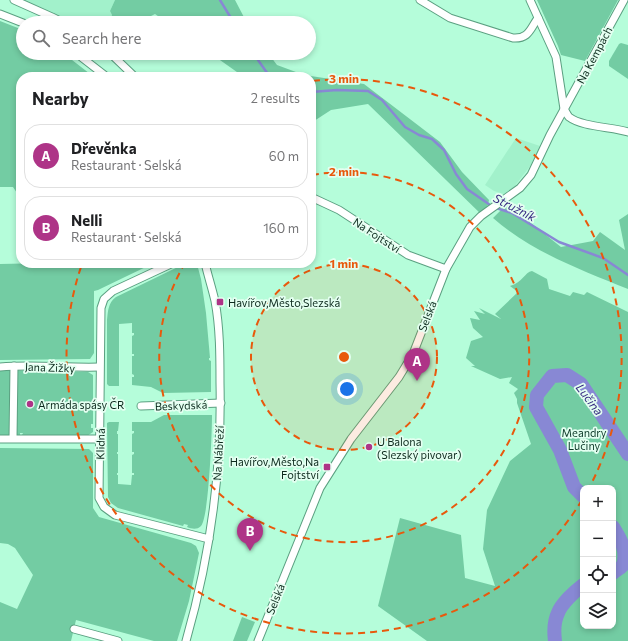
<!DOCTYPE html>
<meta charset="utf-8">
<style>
body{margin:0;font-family:Commissioner,sans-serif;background:#f2f2f2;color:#202124}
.controls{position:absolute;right:12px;bottom:12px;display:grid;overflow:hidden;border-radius:8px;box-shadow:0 2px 6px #0003}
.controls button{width:36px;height:36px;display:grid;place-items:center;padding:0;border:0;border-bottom:1px solid #e0e0e0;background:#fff;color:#202124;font:20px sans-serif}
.you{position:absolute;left:347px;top:389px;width:14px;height:14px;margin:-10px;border:3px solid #fff;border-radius:50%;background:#1a73e8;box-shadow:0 0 0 6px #1a73e833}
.badge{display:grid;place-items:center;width:26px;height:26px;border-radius:50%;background:#ae3487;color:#fff;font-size:13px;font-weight:700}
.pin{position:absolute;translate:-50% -33px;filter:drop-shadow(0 1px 2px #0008)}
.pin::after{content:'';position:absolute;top:21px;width:14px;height:12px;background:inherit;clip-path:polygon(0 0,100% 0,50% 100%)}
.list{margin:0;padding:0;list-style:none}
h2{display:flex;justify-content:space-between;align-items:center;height:52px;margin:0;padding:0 16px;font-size:17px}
h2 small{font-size:13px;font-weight:400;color:#757577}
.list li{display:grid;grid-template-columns:26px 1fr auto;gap:12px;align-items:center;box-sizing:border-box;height:64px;margin:0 8px 8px;padding:0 8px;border:1px solid #e0e0e0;border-radius:16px}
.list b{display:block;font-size:15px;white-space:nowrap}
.list p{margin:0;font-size:13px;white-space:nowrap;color:#757577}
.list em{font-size:13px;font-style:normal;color:#757577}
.icon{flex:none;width:22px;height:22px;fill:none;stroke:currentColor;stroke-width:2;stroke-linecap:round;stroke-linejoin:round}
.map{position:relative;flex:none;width:628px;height:641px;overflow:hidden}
.search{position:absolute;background:#fff;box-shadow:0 2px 6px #0003;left:16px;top:16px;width:300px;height:44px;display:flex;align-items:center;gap:10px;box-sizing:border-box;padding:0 14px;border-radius:22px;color:#757577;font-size:15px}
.panel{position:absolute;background:#fff;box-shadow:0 2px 6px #0003;left:16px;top:72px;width:300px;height:196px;border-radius:16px}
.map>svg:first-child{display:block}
.built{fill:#a2f1cb}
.green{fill:#73cca3;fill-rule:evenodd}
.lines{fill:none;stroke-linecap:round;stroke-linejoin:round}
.stream{stroke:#8888d4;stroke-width:2.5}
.river{stroke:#8888d4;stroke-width:14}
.street-casing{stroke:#5ba081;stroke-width:9}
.street{stroke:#fff;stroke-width:7}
.ring{fill:none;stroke:#e8590c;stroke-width:2;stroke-dasharray:7 5}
.poi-dot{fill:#ae3487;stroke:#e4fff1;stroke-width:1.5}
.labels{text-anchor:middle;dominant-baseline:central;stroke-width:3.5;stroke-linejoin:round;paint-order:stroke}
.street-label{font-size:11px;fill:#0c2a1d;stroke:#e4fff1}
.poi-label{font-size:11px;fill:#0c2a1d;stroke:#e4fff1;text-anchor:start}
.park-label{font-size:11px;fill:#0b3726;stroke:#e4fff1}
.water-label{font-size:12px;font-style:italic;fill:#362981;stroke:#e4fff1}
.centre{fill:#e8590c;stroke:#e4fff1;stroke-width:2}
.ring-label{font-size:12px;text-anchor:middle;font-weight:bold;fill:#e8590c;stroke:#e4fff1;stroke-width:3.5;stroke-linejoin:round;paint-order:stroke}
</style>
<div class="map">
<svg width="628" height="641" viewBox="0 0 628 641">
<rect width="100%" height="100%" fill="#b5fdda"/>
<!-- built -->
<g class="built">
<polygon points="23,0 115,0 110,11 112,15 109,23 69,23 34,5"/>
<polygon points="516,138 540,146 531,165 514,187 504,194 494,191 485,185"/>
</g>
<!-- green -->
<g class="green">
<polygon points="115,0 235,0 247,23 168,23 155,14 137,23 109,23 112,15 110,11"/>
<polygon points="537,0 618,0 585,61 561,55 558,46"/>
<polygon points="0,21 23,30 23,53 63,53 94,77 21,77 21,199 13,187 0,187"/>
<polygon points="621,43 628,45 628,79 609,66 609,61 619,44"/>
<polygon points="210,53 268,53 277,65 304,75 364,84 440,142 462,172 489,200 485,218 368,104 331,110 311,123 311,77 244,77"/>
<path d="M507,204L561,247L593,241L600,232L625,250L619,220L628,214V289C581,270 532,252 493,218Z"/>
<polygon points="47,263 154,263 98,290 94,291 94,353 90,359 0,360 0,264"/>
<path d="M186,263L197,264L201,279L206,313L210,358H209V360L211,361V392L163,393L151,387L132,385V377H134V375L132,374V356H134V354H132V336L134,335V333H132V323L119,324V386H109L107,384V320C108,311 108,303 116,297Z"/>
<path d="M532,271L547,279L549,289L570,296L573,292L584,295L587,292L628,312V641H427L378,606L400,518L461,535L465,578L495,586L483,549L487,510L510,461L531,444L517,403V399L514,393L518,389L509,383L512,377L500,379L471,366H475L466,358L471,341L483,337L473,328L470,318L480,320L474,311L485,314L479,308L501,319L495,314L518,292L510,286C522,283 525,272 532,271ZM583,488H613V626H583Z"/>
<polygon points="0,370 81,372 88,372 93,375 93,424 91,424 91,428 93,428 93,432 87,436 22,435 23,433 20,433 20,435 21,435 0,436"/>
<path d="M164,415H212V416C212,432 209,517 201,526C197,530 192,529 187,527L188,525L184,524L183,526L118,508L111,503L108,497L107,423L109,422H119L118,431H117V434H118V452H117V454H118V473H117V475H118V484L131,485L132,475H134V473H132V455L134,454V452H132V434L134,433V431H132V422H151Z"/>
<polygon points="0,448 89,449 93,453 93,508 99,517 191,543 196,546 199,553 189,601 177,641 154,641 76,620 71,641 0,641 0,602 17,609 33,575 15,548 8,544 0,543"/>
<polygon points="242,617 255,622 247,641 233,641"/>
</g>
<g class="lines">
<!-- stream -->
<g class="stream">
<polyline points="220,0 234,23"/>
<polyline points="253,53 270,77"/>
<polyline points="311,92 337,90 368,91 382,100 405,127 419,135 432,139 444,150 456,174 467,189 493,207 512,213 559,242 603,258 628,275"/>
</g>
<!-- river -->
<g class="river">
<polyline points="583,496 574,487 560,450 536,407 537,395 552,376 567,375 581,384 628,454"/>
<path d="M613,527C620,538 628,551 623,565C621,568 616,570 613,573"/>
<path d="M555,641C554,633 554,621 558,613C561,604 575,591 583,585"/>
</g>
<defs>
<g id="street">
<polyline points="14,0 52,17 64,23"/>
<path d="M420,0L450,18L513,38C529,39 530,29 538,18"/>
<path d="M530,0L556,57L564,109C566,112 567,115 569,117C582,127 612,127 628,132"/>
<polyline points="0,14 23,23"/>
<polyline points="76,53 107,77"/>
<polyline points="110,53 135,77"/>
<polyline points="311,197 339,210 408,255 446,269"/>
<polyline points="173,263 113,291 104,299 101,308 99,498 104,507 115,515 209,539"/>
<path d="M0,367C33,364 66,368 99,367"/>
<polyline points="141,406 221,403"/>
<polyline points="13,438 14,366"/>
<polyline points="0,439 100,439"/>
<polyline points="74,629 118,641"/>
<path d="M186,641C210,557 222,471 220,383C220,356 220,328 215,301C212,288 208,276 205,263"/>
<polyline points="258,641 320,488 351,439 399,377 413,354 446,269 470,227 481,216 520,188 531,175 550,135 624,0"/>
</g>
</defs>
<!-- street casing -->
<use href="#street" class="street-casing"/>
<!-- street -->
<use href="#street" class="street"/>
</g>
<!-- distance rings -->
<circle cx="344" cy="357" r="93" fill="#e8590c" fill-opacity=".12"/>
<g class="ring">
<circle cx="344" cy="357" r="93"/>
<path d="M312 175A185 185 0 1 1 185 263"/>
<path d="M582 500A278 278 0 0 1 82 264M313 81A278 278 0 0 1 589 488"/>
</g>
<!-- markers -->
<g class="poi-dot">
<rect x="216" y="298" width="8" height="8" rx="2"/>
<circle cx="30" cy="404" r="4"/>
<circle cx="369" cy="447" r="4"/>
<rect x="323" y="463" width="8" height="8" rx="2"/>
</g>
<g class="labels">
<!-- street labels -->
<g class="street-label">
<text transform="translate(594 55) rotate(-62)">Na Kempách</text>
<text transform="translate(377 235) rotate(33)">Na Fojtství</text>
<text transform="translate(427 316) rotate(-69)">Selská</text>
<text transform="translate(50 367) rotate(2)">Jana Žižky</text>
<text transform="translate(181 405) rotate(-2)">Beskydská</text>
<text transform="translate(100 444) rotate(-89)">Klidná</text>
<text transform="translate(218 453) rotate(-87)">Na Nábřeží</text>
<text transform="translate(275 599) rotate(-68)">Selská</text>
</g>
<!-- poi labels -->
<g class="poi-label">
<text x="228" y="302">Havířov,Město,Slezská</text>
<text x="38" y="404">Armáda spásy ČR</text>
<text x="377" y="441">U Balona<tspan x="377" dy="13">(Slezský pivovar)</tspan></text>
<text x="319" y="461" text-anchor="end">Havířov,Město,Na<tspan x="319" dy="13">Fojtství</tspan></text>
</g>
<!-- park labels -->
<g class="park-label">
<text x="584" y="432">Meandry<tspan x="584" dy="13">Lučiny</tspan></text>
</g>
<!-- water labels -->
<g class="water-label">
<text transform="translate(515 207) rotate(27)">Stružník</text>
<text transform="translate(590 399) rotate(53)">Lučina</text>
</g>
</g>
<circle cx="344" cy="357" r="6" class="centre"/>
<g class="ring-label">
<text x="344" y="83">3 min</text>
<text x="344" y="176">2 min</text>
<text x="344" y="268">1 min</text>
</g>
</svg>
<div class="controls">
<button>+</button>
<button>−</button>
<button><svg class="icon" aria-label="locate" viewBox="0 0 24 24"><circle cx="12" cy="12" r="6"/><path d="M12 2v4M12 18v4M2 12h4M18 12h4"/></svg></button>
<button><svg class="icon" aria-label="layers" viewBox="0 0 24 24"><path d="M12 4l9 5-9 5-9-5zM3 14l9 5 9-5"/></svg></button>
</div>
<div class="you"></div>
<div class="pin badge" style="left:417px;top:381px">A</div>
<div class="pin badge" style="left:250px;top:551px">B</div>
<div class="search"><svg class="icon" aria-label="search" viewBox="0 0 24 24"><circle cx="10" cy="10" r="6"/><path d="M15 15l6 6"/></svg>Search here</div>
<section class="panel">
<h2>Nearby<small>2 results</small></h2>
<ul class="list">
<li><span class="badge">A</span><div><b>Dřevěnka</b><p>Restaurant · Selská</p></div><em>60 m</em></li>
<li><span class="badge">B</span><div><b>Nelli</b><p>Restaurant · Selská</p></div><em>160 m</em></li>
</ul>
</section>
</div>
